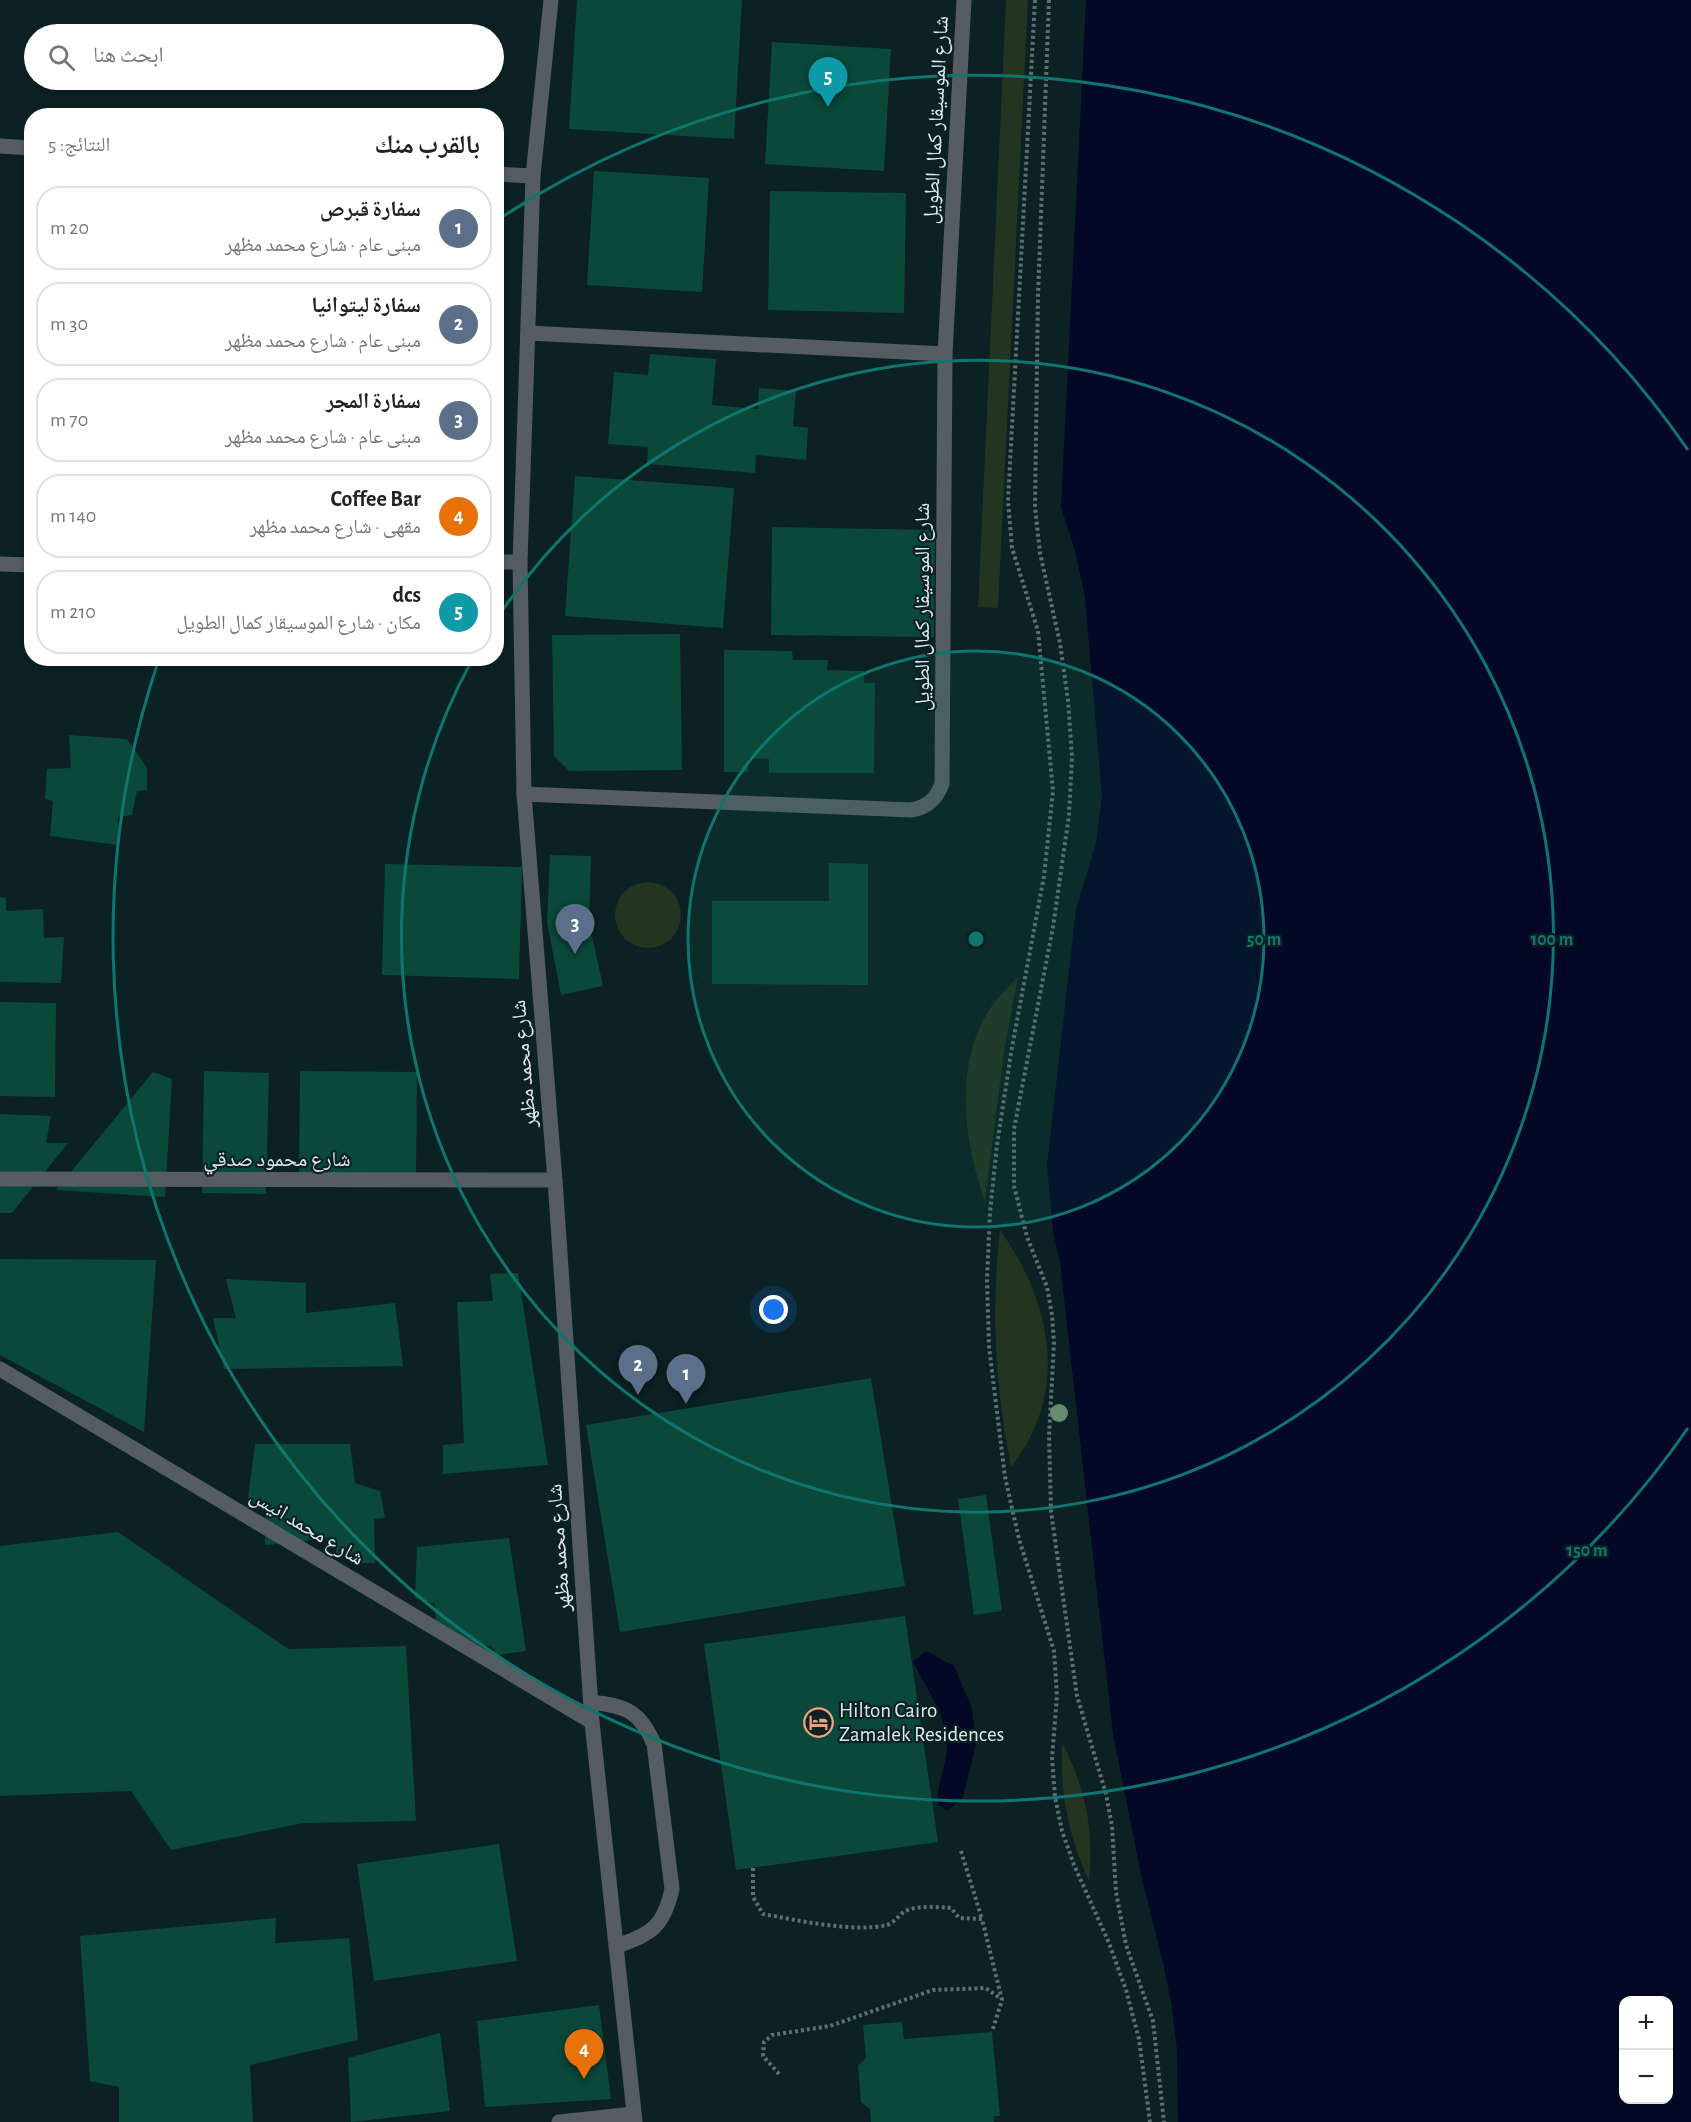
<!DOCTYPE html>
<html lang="ar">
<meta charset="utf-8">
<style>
body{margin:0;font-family:"Alegreya Sans","Noto Naskh Arabic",sans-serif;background:#f6f6f6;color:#222;direction:rtl}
.controls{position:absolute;right:18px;bottom:18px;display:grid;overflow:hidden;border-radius:12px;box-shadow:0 3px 9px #0003}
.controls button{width:54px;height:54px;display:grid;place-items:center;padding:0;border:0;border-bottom:2px solid #e0e0e0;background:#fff;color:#222;font:30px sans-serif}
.you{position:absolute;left:774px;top:1310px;width:21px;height:21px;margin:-15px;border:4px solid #fff;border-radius:50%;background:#1a73e8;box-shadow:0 0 0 9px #1a73e833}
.badge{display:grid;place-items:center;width:39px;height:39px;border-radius:50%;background:#d93025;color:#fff;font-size:20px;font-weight:700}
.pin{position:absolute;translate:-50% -50px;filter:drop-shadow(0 2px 3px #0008)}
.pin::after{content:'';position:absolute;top:32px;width:21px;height:18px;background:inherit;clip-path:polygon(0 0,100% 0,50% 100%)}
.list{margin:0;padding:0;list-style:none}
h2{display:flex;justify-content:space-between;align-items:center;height:78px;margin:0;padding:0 24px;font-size:26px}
h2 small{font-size:20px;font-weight:400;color:#767676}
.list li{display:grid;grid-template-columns:39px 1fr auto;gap:18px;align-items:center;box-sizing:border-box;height:84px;margin:0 12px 12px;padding:0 12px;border:2px solid #e0e0e0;border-radius:24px}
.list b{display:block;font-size:22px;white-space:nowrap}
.list p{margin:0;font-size:20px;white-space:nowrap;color:#767676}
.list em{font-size:20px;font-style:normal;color:#767676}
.icon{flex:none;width:33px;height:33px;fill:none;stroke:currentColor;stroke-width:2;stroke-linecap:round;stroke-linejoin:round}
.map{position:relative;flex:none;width:1691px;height:2122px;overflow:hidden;direction:ltr}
.search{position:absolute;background:#fff;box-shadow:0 3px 9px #0003;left:24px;top:24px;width:480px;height:66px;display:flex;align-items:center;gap:15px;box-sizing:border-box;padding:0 21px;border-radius:33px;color:#767676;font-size:22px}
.panel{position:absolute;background:#fff;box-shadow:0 3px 9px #0003;left:24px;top:108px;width:480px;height:558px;border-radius:24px;direction:rtl}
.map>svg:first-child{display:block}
.green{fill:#233421}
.water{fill:#030826;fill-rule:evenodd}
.building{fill:#0a483a}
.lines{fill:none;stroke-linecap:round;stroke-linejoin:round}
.path{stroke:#5e7072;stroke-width:4;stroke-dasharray:3 3;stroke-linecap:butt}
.minor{stroke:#555d62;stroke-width:15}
.tree{fill:#668b6d}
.ring{fill:none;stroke:#0f766e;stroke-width:3}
.labels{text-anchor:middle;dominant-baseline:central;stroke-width:4.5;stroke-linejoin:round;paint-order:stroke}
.street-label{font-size:21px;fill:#ddeaec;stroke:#0c2123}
.poi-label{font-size:21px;fill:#ddeaec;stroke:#0c2123;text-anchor:start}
.centre{fill:#0f766e;stroke:#0c2123;stroke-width:3}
.ring-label{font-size:18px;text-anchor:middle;font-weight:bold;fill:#0f766e;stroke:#0c2123;stroke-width:4.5;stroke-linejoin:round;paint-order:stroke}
</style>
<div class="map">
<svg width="1691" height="2122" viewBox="0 0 1691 2122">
<rect width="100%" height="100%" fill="#0c2123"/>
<!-- green -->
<g class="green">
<polygon points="1006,0 1028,0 998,608 978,607"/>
<circle cx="648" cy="915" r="33"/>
<path d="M1018,977L1004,1051L985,1201C964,1143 954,1067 988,1012C996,998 1007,988 1018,977Z"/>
<path d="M1000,1230C1052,1303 1070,1392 1011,1467C995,1387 991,1311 1000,1230Z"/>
<path d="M1062,1743C1086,1788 1094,1831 1089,1881C1068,1836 1060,1793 1062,1743Z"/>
</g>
<!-- water -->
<g class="water">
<path d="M1086,0H1691V2122H1178L1177,2050L1172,2008L1164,1967L1142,1879L1113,1734L1060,1262L1053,1231L1047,1166L1076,909L1096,843L1102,796L1085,597L1075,551L1061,507ZM1624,2000H1668V2100H1624Z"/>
<path d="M926,1651L954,1666L972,1708L976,1744L963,1797L948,1811L938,1805C936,1784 946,1768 947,1749C947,1715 928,1691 913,1662Z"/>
</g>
<!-- building -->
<g class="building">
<polygon points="577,0 742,0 734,139 569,129"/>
<polygon points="772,42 891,49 884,171 765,164"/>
<polygon points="594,171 709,178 702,292 587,285"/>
<polygon points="770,191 906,193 904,313 768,310"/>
<polygon points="650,354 716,359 712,405 758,409 759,388 796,391 793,426 808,428 806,460 756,455 755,473 647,464 648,447 608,444 614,372 648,375"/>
<polygon points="575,476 734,488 723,628 565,616"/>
<polygon points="772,527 935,530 934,637 771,635"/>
<polygon points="680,634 682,770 569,771 554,756 552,635"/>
<polygon points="724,650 792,651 793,660 828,660 827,670 864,671 864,683 875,683 874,773 769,773 769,759 748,758 748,772 724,772"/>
<polygon points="69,735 127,739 147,768 147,790 137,791 132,815 118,817 118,845 50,836 53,801 45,799 47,769 71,768"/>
<polygon points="550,855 591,856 589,922 603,986 561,995 547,922"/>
<polygon points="829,863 868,864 868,985 712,984 712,901 829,901"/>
<polygon points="385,864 522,867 519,979 382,975"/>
<polygon points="0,897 6,898 6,911 43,909 44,938 64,937 61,983 0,982"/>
<polygon points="0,1002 56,1003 55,1097 0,1096"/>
<polygon points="204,1071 269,1073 266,1194 202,1193"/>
<polygon points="300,1071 417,1072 416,1181 293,1180 299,1171"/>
<polygon points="153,1072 172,1079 165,1197 56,1190"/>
<polygon points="0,1114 51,1116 46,1143 68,1143 12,1213 0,1213"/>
<polygon points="0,1259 156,1260 144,1432 0,1355"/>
<polygon points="518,1273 548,1465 443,1474 443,1445 464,1443 457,1302 493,1301 490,1274"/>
<polygon points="226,1279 306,1283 306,1313 395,1303 403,1366 224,1369 213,1318 236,1318"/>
<polygon points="871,1378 905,1586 620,1632 586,1425"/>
<polygon points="255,1444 350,1444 355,1483 380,1491 385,1518 374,1519 375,1563 350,1563 350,1554 337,1555 334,1538 265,1545 265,1511 247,1505"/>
<polygon points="986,1495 1002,1611 974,1615 958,1499"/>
<polygon points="118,1532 288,1649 406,1646 416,1821 303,1823 171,1850 131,1791 0,1796 0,1546"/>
<polygon points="509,1538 526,1651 498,1655 491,1646 436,1636 435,1604 415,1598 417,1547"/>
<polygon points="905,1616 938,1842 736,1870 704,1644"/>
<polygon points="499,1844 517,1961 374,1981 357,1864"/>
<polygon points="276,1918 275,1943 349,1938 358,2040 250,2065 253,2122 119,2122 119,2087 90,2081 80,1936"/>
<polygon points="599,2005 611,2099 485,2107 477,2021"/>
<polygon points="902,2022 904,2039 992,2032 1000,2116 994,2116 994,2122 871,2122 870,2109 861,2102 858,2066 866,2058 863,2025"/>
<polygon points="440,2033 450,2111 351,2122 348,2058"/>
</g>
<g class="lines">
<!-- path -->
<g class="path">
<polyline points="1035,0 1008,501 1012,548 1038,631 1053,791 1044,876 1011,1053 997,1145 990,1212 987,1280 989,1347 1005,1477 1019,1539 1054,1651 1057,1696 1052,1758 1055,1797 1062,1831 1074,1865 1109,1943 1126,1990 1139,2039 1150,2122"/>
<polyline points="1049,0 1038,296 1035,507 1040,553 1060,643 1068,700 1072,757 1069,815 1053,927 1014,1129 1014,1186 1027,1237 1047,1287 1052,1315 1054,1343 1049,1436 1051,1511 1077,1696 1106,1794 1112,1826 1116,1892 1126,1945 1153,2021 1164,2122"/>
<polyline points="961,1851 982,1919"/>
<path d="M753,1868V1897L763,1914C796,1920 854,1933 887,1925C894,1923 899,1915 905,1911C919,1905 936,1907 951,1908L959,1918L982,1919L1002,2000L992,2032"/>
<polyline points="779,2074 763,2056 764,2042 772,2035 830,2026 933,1990 986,1988 1001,1999"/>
</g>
<!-- minor -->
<g class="minor">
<polyline points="551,0 533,176 520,562 524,794 555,1180 592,1722 635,2122"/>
<polyline points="0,146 32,148"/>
<polyline points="496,174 533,176"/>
<polyline points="528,333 945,354"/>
<polyline points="496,562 520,562"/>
<polyline points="0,564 32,565"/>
<path d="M524,794L911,810C928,807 936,799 942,784L945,354L964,0"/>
<polyline points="0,1179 555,1180"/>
<polyline points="0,1369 592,1722"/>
<path d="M591,1702C626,1706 640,1711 654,1744L672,1889C664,1926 651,1935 616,1946"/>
<polyline points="559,2122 634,2114"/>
</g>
</g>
<!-- trees -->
<circle class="tree" cx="1059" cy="1413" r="9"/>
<!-- distance rings -->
<circle cx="976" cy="939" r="288" fill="#0f766e" fill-opacity=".12"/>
<g class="ring">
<circle cx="976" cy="939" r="288"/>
<path d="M498 617A576 576 0 1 1 472 660"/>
<path d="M1688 1428A864 864 0 0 1 157 665M499 219A864 864 0 0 1 1688 450"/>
</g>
<!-- icons -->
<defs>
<symbol id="hotel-ring" viewBox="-11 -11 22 22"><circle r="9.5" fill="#0c2123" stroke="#f0a27a" stroke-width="1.5"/><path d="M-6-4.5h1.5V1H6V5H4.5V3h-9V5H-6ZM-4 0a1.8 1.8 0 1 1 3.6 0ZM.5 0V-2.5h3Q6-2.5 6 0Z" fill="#f0a27a"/></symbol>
</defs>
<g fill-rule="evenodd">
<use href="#hotel-ring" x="802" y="1706" width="33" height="33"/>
</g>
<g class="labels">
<!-- street labels -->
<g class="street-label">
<text transform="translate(936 120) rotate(-87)">شارع الموسيقار كمال الطويل</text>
<text transform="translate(922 607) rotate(-90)">شارع الموسيقار كمال الطويل</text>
<text transform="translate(524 1064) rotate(-95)">شارع محمد مظهر</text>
<text x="277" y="1159">شارع محمود صدقي</text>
<text transform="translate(307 1527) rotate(31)">شارع محمد انيس</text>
<text transform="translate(559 1548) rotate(-94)">شارع محمد مظهر</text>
</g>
<!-- poi labels -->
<g class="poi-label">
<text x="839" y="1710">Hilton Cairo<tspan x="839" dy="24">Zamalek Residences</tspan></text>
</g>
</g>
<circle cx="976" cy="939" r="9" class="centre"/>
<g class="ring-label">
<text x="1264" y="945">50 m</text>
<text x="1552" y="945">100 m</text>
<text x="1587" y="1556">150 m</text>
</g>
</svg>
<div class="controls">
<button>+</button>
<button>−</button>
</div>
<div class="you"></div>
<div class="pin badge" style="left:686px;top:1404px;background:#5c6f8a">1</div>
<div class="pin badge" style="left:638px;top:1395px;background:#5c6f8a">2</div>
<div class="pin badge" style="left:575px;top:954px;background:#5c6f8a">3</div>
<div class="pin badge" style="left:584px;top:2079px;background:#e8710a">4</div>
<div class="pin badge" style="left:828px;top:107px;background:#0f9aa8">5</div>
<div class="search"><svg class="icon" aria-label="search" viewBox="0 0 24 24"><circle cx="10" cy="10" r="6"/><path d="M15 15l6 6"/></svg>ابحث هنا</div>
<section class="panel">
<h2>بالقرب منك<small>النتائج: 5</small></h2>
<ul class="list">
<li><span class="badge" style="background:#5c6f8a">1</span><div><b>سفارة قبرص</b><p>مبنى عام · شارع محمد مظهر</p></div><em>20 m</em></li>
<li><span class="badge" style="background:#5c6f8a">2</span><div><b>سفارة ليتوانيا</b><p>مبنى عام · شارع محمد مظهر</p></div><em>30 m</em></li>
<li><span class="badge" style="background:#5c6f8a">3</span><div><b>سفارة المجر</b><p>مبنى عام · شارع محمد مظهر</p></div><em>70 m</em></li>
<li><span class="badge" style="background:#e8710a">4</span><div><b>Coffee Bar</b><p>مقهى · شارع محمد مظهر</p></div><em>140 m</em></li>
<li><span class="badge" style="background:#0f9aa8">5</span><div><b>dcs</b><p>مكان · شارع الموسيقار كمال الطويل</p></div><em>210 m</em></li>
</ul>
</section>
</div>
